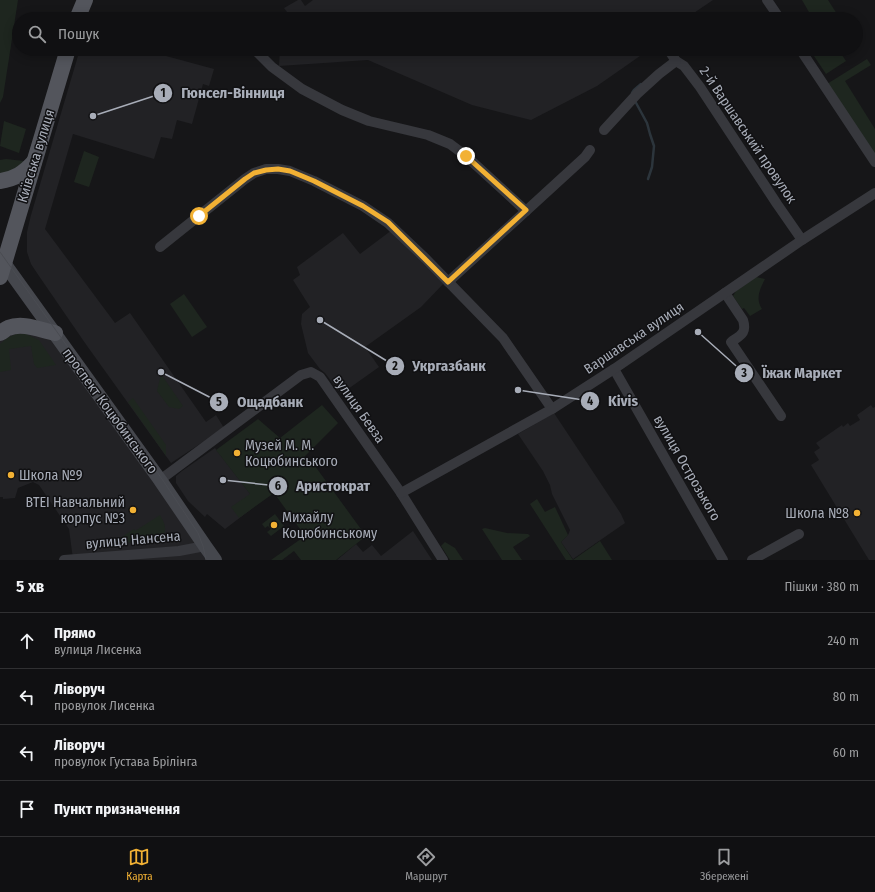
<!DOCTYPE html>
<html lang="uk">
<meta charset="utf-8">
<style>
body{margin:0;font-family:"Fira Sans Condensed",sans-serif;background:#1e1e20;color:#f1f3f6}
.stop{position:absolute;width:12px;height:12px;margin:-9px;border:3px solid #f2b134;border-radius:50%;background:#fff}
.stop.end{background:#f2b134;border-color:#fff;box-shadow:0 1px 4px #0008}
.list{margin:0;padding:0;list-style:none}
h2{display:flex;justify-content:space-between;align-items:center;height:52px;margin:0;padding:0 16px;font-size:17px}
h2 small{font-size:13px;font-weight:400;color:#9c9d9f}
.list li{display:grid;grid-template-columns:26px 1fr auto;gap:12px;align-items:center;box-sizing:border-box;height:56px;padding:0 16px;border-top:1px solid #303032}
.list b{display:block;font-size:15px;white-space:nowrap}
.list p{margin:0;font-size:13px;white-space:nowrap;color:#9c9d9f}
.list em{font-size:13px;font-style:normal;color:#9c9d9f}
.icon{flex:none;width:22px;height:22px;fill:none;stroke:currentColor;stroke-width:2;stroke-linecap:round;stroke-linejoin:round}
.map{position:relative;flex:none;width:875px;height:560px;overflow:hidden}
.search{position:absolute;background:#101012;box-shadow:0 2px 10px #0003;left:12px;right:12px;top:12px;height:44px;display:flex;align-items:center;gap:10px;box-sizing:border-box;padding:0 14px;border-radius:22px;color:#9c9d9f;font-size:15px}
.sheet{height:276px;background:#101012}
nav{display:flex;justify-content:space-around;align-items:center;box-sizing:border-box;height:56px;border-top:1px solid #303032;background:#101012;font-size:11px;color:#9c9d9f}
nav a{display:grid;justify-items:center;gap:2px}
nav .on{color:#f2b134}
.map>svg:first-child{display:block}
.built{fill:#222225}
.green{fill:#1e261f}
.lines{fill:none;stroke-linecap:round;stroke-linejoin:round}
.stream{stroke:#2c353c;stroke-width:2.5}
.minor{stroke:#37383d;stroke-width:10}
.secondary{stroke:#45474d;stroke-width:14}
.primary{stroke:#53555c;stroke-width:16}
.tram{stroke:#4a4c52;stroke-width:1}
.route{stroke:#f2b134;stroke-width:5}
.poi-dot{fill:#f2b134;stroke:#111113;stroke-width:1.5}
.labels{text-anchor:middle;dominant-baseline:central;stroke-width:3;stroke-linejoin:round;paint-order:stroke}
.street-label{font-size:14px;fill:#a8adb8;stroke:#111113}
.poi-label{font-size:14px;fill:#a8adb8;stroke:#111113;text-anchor:start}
.leader{fill:none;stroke:#a8adb8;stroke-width:1.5}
.callout-dot{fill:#a8adb8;stroke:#111113;stroke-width:1.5}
.mark-label{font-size:12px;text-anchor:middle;font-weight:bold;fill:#111}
.callout-label{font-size:15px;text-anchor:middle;font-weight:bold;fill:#a8adb8;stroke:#111113;stroke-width:3;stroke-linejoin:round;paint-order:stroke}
</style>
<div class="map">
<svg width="875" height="560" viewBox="0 0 875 560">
<rect width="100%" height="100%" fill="#161618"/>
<!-- built -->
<g class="built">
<polygon points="298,0 301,0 305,6 313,0 713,0 685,19 280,19 278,13 287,12 284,8"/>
<polygon points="80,49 156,49 155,53 214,69 209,86 203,84 192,124 177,120 172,139 161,137 154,159 73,134 45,229 115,323 130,313 206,422 216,415 224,428 171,463 85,343 39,276 31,264 27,252 27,232 31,215"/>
<polygon points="280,49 650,49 597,86 531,120 472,105 368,60 279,66"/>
<polygon points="392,230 445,282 421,307 365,347 379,367 341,394 325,373 320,369 308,353 301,324 302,314 310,307 293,280 300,275 297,267 343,233 360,254"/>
<polygon points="0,333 55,333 205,546 73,559 69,529 39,485 33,482 18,488 15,498 3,499 3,497 0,497"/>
<polygon points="871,405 873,408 875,407 875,560 869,560 811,465 819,460 814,452 820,448 816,443 842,425 843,427 848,423 850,426 860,420 857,415"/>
<polygon points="554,413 621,514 625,523 573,559 561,542 568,535 569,533 570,530 552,494 550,485 543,471 518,434"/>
<polygon points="215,448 258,504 225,529 207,514 205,517 188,501 176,483 176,476 182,471"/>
<polygon points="413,531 432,560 337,560 356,544 363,552 372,545 381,556"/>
<polygon points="206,547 216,560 74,560"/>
</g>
<!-- green -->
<g class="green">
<polygon points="0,0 18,0 3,97 0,103"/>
<polygon points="802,0 828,0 837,14 829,19 813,19"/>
<polygon points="815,49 838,49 846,61 826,74 814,56"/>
<polygon points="867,59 871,65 845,81 875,129 875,155 827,84"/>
<polygon points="4,121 26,129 19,153 0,146"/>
<polygon points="84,151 99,157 89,187 74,182"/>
<polygon points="6,159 24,161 21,168 0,176 0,160"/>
<path d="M756,277L765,279C760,289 755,298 762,309L750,316L744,308L742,309L733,296L736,291Z"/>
<polygon points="184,294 207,327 192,337 170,304"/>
<polygon points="16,334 26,334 39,340 56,365 37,368 34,364 31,346 9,349 11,370 0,372 0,344 7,338"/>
<polygon points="161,374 183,406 179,409 169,407 157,391"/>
<polygon points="133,398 166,445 166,456 128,402"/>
<polygon points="322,405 338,423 303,458 315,466 366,536 336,560 301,560 294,551 282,560 271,560 305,536 274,493 239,518 231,507 250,494 216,450 258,419 280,438"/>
<polygon points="537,499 545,512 555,507 568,535 561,542 573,560 600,541 612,560 566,560 530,504"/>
<polygon points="275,514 284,526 271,536 267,532 271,529 268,526 265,528 262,524"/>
<path d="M160,515C165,524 167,528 163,538L160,540L111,544L134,529L135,531Z"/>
<polygon points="485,528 507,533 528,534 530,536 513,547 522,560 502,560 482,529"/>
<polygon points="445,542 455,548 463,560 450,560 441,546"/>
</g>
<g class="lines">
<!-- stream -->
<g class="stream">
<polyline points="632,93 634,90 641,84"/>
<polyline points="635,101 647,123 650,134 654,146 652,167 648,179"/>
</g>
<!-- minor -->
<g class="minor">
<polyline points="767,0 780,19"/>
<polyline points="254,49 272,67 302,89 342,110 369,121 428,135 450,144 466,156 526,211"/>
<polyline points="668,49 676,61 684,66 700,87 777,204 802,240"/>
<polyline points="800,49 875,162"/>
<polyline points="604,130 637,94 659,74 676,61"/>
<polyline points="160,247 245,179 254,173 266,169 278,169 290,171 314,181 363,206 388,223 426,259 503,338 552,409"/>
<polyline points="448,282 526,211 585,157 590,150"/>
<path d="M725,293L743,320C747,333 741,335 731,342L781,416"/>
<polyline points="614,369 723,560"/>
<polyline points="160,480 301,375 311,372 320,377 401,493 443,560"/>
<polyline points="401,493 552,409 614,369 802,240 875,193"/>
<polyline points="64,560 179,551 205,546"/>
<polyline points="752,560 799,534"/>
</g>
<!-- secondary -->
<polyline class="secondary" points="4,263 160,480 205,546 215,560"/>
<!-- primary -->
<g class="primary">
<polyline points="77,19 85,0"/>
<path d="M0,181C15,179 24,173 34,162"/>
<polyline points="0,277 68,49"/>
<path d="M0,333C3,332 5,329 8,328C23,322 40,330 55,333"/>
</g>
<!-- tram -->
<polyline class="tram" points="0,252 162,479 198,533 203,546 206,560"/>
</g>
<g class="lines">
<!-- route -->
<polyline class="route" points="199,216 245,179 254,173 266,170 278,169 290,171 314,181 363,206 388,222 448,282 526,210 466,156"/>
</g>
<!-- markers -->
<g class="poi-dot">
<circle cx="237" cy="453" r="4"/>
<circle cx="11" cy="475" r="4"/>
<circle cx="133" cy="510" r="4"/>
<circle cx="857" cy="513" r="4"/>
<circle cx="274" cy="525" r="4"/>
</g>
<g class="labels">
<!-- street labels -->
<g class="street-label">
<text transform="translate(748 135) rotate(56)">2-й Варшавський провулок</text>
<text transform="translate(36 156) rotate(-73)">Київська вулиця</text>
<text transform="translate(634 338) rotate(-34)">Варшавська вулиця</text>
<text transform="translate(359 409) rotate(55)">вулиця Бевза</text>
<text transform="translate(110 411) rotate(54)">проспект Коцюбинського</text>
<text transform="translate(687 468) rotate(60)">вулиця Острозького</text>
<text transform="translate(133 540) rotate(-5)">вулиця Нансена</text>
</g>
<!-- poi labels -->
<g class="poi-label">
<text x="245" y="445">Музей М. М.<tspan x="245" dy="16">Коцюбинського</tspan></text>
<text x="19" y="475">Школа №9</text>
<text x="125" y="502" text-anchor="end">ВТЕІ Навчальний<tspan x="125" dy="16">корпус №3</tspan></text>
<text x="849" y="513" text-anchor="end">Школа №8</text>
<text x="282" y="517">Михайлу<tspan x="282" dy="16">Коцюбинському</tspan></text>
</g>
</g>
<!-- callouts -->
<path class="leader" d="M93 116L163 93M320 320L395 366M698 332L744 373M518 390L590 401M161 372L219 402M223 480L278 486"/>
<g class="callout-dot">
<circle cx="93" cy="116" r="4"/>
<circle cx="320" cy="320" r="4"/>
<circle cx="698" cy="332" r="4"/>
<circle cx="518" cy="390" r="4"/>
<circle cx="161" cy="372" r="4"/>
<circle cx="223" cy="480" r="4"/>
<circle cx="163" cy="93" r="10"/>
<circle cx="395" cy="366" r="10"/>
<circle cx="744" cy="373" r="10"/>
<circle cx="590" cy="401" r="10"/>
<circle cx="219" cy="402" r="10"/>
<circle cx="278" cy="486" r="10"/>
</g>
<g class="mark-label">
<text x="163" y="97">1</text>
<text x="395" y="370">2</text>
<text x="744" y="377">3</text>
<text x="590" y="405">4</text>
<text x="219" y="406">5</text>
<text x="278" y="490">6</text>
</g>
<g class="callout-label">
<text x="233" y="98">Гюнсел-Вінниця</text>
<text x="449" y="371">Укргазбанк</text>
<text x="802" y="378">Їжак Маркет</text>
<text x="623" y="406">Kivis</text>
<text x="270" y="407">Ощадбанк</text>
<text x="333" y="491">Аристократ</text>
</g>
</svg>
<div class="stop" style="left:199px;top:216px"></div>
<div class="stop end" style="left:466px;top:156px"></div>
<div class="search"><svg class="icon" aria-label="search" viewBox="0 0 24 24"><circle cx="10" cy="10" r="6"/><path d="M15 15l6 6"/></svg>Пошук</div>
</div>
<section class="sheet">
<h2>5 хв<small>Пішки · 380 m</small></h2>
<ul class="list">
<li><svg class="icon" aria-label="ahead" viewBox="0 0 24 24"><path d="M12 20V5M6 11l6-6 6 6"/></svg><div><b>Прямо</b><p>вулиця Лисенка</p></div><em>240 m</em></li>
<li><svg class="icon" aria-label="left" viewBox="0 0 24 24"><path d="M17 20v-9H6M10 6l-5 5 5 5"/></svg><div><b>Ліворуч</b><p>провулок Лисенка</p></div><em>80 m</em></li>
<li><svg class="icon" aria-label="left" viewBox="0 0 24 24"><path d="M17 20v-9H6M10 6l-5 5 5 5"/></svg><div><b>Ліворуч</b><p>провулок Густава Брілінга</p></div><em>60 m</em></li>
<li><svg class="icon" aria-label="arrive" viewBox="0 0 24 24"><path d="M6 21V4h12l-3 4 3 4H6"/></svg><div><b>Пункт призначення</b></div></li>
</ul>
</section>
<nav>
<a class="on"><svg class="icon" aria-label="map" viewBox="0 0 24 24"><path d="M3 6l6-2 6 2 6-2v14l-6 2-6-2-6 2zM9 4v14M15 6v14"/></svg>Карта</a>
<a><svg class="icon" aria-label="directions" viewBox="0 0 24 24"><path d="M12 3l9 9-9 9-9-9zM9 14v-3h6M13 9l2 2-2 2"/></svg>Маршрут</a>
<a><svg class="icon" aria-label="saved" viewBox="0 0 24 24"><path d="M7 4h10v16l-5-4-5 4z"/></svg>Збережені</a>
</nav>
